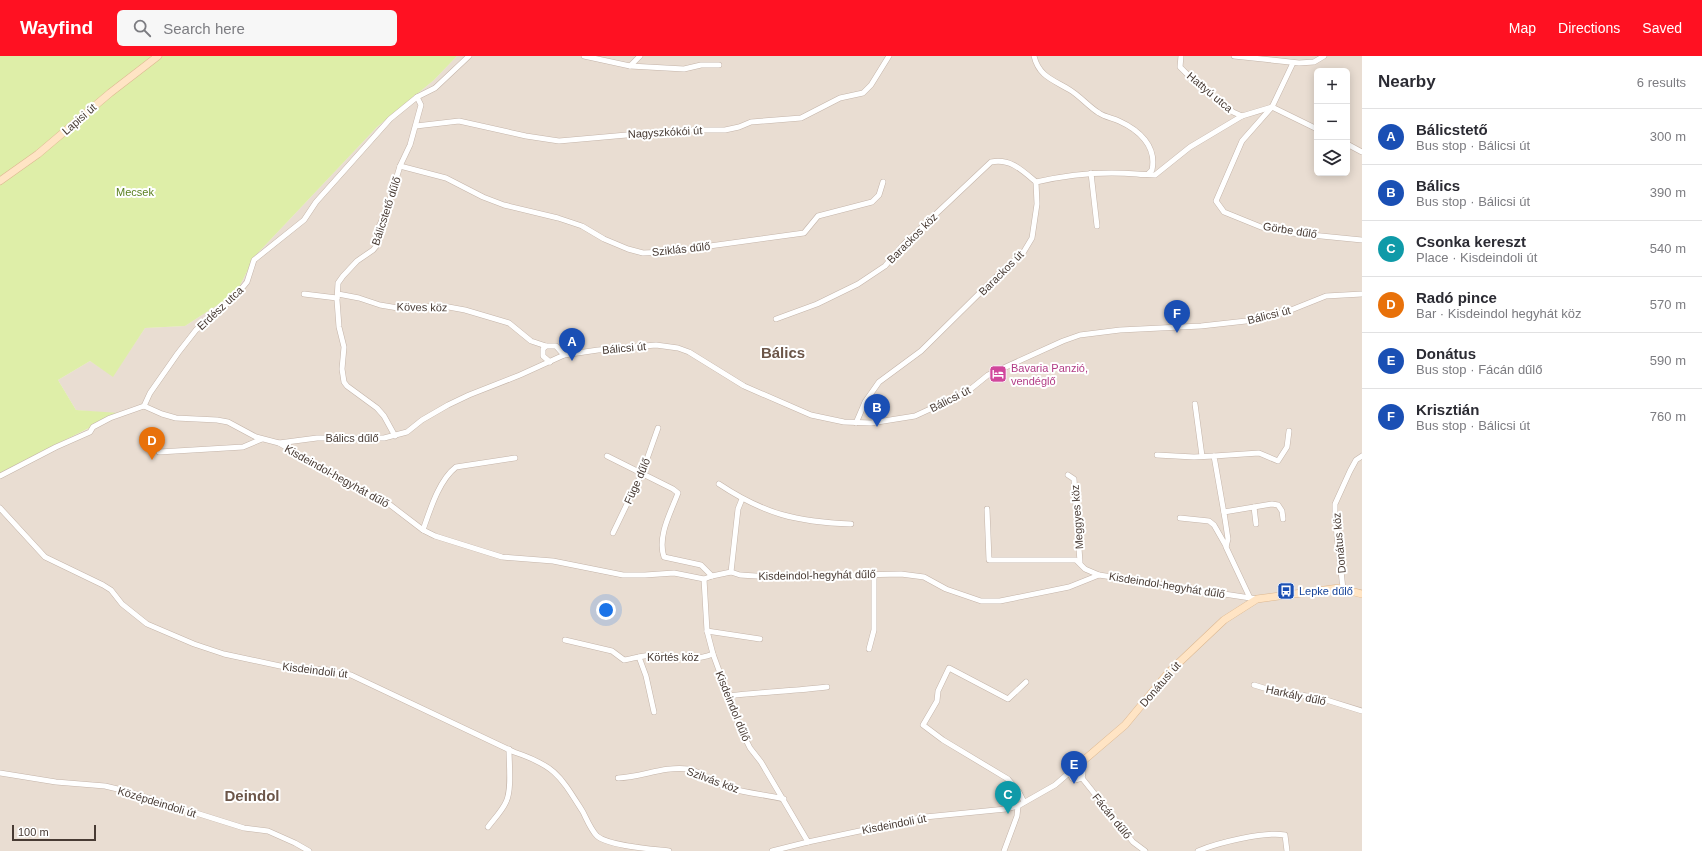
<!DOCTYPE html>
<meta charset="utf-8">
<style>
body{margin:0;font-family:Helvetica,sans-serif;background:#f7f7f7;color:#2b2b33}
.controls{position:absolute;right:12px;top:12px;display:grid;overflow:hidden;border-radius:6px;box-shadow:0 2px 10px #0003}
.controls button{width:36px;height:36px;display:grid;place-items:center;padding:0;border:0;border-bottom:1px solid #e1e1e2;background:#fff;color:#2b2b33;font:20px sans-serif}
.scale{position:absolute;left:12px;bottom:10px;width:84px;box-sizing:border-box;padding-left:4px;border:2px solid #483b34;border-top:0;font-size:11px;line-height:14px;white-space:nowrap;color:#483b34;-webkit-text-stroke:3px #fff;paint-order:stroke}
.you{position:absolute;left:606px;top:554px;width:14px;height:14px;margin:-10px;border:3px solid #fff;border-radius:50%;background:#1a73e8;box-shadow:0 0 0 6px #1a73e833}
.badge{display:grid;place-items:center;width:26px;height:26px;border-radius:50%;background:#f12;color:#fff;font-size:13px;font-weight:700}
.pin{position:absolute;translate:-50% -33px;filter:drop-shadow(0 1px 2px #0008)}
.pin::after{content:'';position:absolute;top:21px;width:14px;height:12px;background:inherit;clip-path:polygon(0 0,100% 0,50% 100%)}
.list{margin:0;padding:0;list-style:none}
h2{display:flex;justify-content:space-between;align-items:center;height:52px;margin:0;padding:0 16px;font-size:17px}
h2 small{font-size:13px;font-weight:400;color:#7c7c81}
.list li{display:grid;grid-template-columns:26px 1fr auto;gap:12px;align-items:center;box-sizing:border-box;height:56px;padding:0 16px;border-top:1px solid #e1e1e2}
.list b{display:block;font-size:15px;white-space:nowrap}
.list p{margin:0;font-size:13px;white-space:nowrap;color:#7c7c81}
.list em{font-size:13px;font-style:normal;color:#7c7c81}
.icon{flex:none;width:22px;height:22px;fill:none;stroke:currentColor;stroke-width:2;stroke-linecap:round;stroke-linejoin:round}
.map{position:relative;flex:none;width:1362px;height:795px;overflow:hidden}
header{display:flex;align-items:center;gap:24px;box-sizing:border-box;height:56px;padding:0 20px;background:#f12;color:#fff}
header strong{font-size:19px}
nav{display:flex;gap:22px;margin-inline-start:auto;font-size:14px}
.search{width:280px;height:36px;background:#f7f7f7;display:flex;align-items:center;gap:10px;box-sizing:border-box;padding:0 14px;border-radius:6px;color:#7c7c81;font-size:15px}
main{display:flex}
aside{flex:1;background:#fff}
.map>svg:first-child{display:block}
.residential{fill:#e9ddd2;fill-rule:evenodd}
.green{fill:#deeea8}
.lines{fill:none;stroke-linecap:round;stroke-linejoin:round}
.street-casing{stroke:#c4b4a9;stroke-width:6}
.secondary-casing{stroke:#ddb891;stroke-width:8}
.street{stroke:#fff;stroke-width:5}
.secondary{stroke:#ffe4c4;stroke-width:7}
.labels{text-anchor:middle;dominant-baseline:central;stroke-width:4;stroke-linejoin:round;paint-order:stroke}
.street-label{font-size:11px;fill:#483b34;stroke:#fff}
.park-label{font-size:11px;fill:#5a8020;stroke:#fff}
.hotel-label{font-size:11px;fill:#b23c85;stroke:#fff;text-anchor:start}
.transit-label{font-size:11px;fill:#164399;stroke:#fff;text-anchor:start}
.district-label{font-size:15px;font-weight:bold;fill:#6c5649;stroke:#fff}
</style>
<header>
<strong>Wayfind</strong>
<div class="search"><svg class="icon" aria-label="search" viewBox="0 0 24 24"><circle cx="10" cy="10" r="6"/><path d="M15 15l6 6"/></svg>Search here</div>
<nav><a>Map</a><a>Directions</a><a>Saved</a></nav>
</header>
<main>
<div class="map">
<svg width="1362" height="795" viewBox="0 0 1362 795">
<rect width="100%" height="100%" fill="#f4ece5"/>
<!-- residential -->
<path class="residential" d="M457,0H1362V795H0V420L67,383L118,358L76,354L58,324L90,305L113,320L145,272L185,270L236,237L255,200L377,71L434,24ZM1317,15H1347V117H1317Z"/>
<!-- green -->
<polygon class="green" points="0,0 457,0 434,24 377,71 255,200 236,237 185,270 145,272 113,321 90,305 58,324 76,354 119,357 67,383 0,420"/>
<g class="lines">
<defs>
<g id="street">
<polyline points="584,0 630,10 640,0"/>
<path d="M1034,0C1039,21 1054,24 1070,34C1080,40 1089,51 1099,57C1105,61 1112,62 1119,65C1139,74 1157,90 1152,114L1148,118"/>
<polyline points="1181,0 1180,11 1192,23 1233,56 1242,60 1272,51 1317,73"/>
<polyline points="1234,0 1299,7 1314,6 1324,0"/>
<polyline points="1293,7 1272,51 1242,85 1216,145 1224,156 1261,171 1291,177 1362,184"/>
<polyline points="630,10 684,13 701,9 719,9"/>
<polyline points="416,70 459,65 526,80 559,85 683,74 725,74 739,71 751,66 801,62 840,42 863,37 871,29 889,0"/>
<polyline points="1347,88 1362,96"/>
<polyline points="400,110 446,122 483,141 504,149 558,162 582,170 604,183 628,193 643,197 666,196 804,177 818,160 872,146 879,139 883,126"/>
<polyline points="1091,117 1097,170"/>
<polyline points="304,238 337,242"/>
<polyline points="338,238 359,242 380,249 398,252 443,250 465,254 509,267 531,285 546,290"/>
<path d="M776,263L817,248L858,228L885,210L904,188L991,106C1010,102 1022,114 1036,126"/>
<polyline points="550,306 543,300 543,293 546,290 556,290 564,299"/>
<polyline points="1195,348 1202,400"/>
<polyline points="144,350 162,358 176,362 217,364 228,366 256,381 279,387 317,382 384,382 407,376 422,364 448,349 469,339 520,319 564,299 598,294 656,289 678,292 689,296 744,330 811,359 844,366 871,367 915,360 967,336 988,319 1063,285 1080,279 1120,274 1201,270 1246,265 1286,256 1326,240 1362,238"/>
<polyline points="144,350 150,337 178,297 196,274 229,246 242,232 247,226 254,204 304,164 316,146 390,63 417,41 435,32 469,0"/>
<path d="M856,367L865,346L879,326L921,295L1003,214L1023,197L1032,182L1037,148L1036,126C1070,118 1102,115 1137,118C1143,119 1149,118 1155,119L1190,91L1242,60"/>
<polyline points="395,380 384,360 377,352 347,330 344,326 342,313 344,291 339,271 337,244 338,227 343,220 357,205 373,194 378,188 378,173 388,150 400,110 410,89 421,49 417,41"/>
<polyline points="279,387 368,439 389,448 423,474 435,480 502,501 553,505 623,519 645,519 674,517 704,523 712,520 731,516 740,519 771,521 901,518 924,521 946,533 981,545 1000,545 1069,531 1099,519 1257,543"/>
<polyline points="159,396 243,391 262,383"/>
<polyline points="1157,399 1194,401 1214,400"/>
<path d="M607,400L673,433L678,437C671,456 657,480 664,501L701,509L712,520"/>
<polyline points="1068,419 1074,423 1080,506"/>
<polyline points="0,420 56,391 90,376 93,371 110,362 144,350"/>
<path d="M719,428C764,458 797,466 851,468"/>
<polyline points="1254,451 1256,468"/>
<path d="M0,452L45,501L103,529L111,534L122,548L147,568L194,588L224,598L294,613L304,615L323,613L351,619L514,696C556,710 560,720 583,756C587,764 591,774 597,780C609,790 652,793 669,795"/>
<polyline points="987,453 989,504 1076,504 1085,513 1099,519"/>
<polyline points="1224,456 1272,448 1278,449 1282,455 1283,463"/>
<polyline points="1180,462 1209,465 1214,469 1226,490"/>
<path d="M423,474C430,454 439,424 456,411L515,402"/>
<polyline points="613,477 642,417 658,372"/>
<polyline points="731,516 738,453 742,443"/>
<polyline points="704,523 707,575 713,598 740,672 750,692 761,706 808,786"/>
<polyline points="1343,533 1335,461 1335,448 1350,415 1356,404 1362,400"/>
<polyline points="1250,542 1226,491 1228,483 1225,463 1214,400 1259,397 1278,405 1287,391 1289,375"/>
<polyline points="707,575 760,583"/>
<path d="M565,584L612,595L624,604C635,602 647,598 658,599C679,601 692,606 713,598"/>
<polyline points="869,593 874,574 874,518"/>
<polyline points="639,601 646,620 654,656"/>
<polyline points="1254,629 1274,635 1320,642 1362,655"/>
<path d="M728,640C761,636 794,635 827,631"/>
<polyline points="0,717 56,726 105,730 126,735 244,772 268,775 295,787 309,795"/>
<path d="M618,722C642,721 664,710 688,713C701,715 715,728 729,732C747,737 766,739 784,743"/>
<polyline points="1082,722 1133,786 1145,795"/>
<polyline points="1082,722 1083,717 1083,706"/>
<polyline points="1024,746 1019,736 1008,723 943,684 923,669 937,645 938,635 949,612 1008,643 1026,626"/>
<path d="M488,771C494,763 502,755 506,746C512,734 509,708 509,693"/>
<polyline points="772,795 808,786 925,761 1006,753 1018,750"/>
<polyline points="1004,795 1017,760 1018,750 1055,729 1070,716 1072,722 1075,724 1082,722"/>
<path d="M1198,795C1217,787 1265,775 1285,779L1287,795"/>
</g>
<g id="secondary">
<polyline points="0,125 38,98 110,37 158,0"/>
<polyline points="1070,716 1125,669 1168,617 1224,564 1257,543 1339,532 1362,538"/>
</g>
</defs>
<!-- street casing -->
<use href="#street" class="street-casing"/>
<!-- secondary casing -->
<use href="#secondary" class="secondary-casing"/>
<!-- street -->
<use href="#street" class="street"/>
<!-- secondary -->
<use href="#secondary" class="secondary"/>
</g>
<!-- icons -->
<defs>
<symbol id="hotel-square" viewBox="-11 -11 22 22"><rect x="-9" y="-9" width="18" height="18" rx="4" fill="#d1479c" stroke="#fff"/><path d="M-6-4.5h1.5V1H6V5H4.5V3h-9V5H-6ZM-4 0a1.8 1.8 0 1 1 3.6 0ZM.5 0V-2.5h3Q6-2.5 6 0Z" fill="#fff"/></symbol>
<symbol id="bus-square" viewBox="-11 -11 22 22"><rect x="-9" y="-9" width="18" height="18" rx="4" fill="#1a4fb4" stroke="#fff"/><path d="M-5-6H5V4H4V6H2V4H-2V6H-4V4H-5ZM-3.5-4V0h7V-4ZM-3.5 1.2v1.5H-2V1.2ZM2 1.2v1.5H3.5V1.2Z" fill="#fff"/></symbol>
</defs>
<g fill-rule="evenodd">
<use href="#hotel-square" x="988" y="308" width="20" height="20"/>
<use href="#bus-square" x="1276" y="525" width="20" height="20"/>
</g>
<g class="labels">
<!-- street labels -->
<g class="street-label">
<text transform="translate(1210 36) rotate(40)">Hattyú utca</text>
<text transform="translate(79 63) rotate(-41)">Lapisi út</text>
<text transform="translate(665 76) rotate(-3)">Nagyszkókói út</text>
<text transform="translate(386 155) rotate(-72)">Bálicstető dűlő</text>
<text transform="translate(1290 174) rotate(9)">Görbe dűlő</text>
<text transform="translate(912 182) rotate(-45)">Barackos köz</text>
<text transform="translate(681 193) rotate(-6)">Sziklás dűlő</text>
<text transform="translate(1001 217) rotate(-45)">Barackos út</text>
<text transform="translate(422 251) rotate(1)">Köves köz</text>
<text transform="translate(220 252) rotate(-43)">Erdész utca</text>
<text transform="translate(1269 259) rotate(-14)">Bálicsi út</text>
<text transform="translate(624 292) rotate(-5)">Bálicsi út</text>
<text transform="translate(950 343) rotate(-27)">Bálicsi út</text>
<text x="352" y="382">Bálics dűlő</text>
<text transform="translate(337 420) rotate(29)">Kisdeindol-hegyhát dűlő</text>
<text transform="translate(637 425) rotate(-66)">Füge dűlő</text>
<text transform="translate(1077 461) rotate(-94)">Meggyes köz</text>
<text transform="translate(1339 487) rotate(-95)">Donátus köz</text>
<text transform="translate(817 519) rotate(-1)">Kisdeindol-hegyhát dűlő</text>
<text transform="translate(1167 529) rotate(9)">Kisdeindol-hegyhát dűlő</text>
<text x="673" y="601">Körtés köz</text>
<text transform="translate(315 614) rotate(7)">Kisdeindoli út</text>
<text transform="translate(1160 628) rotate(-49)">Donátusi út</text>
<text transform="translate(1296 639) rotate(12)">Harkály dűlő</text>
<text transform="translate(733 650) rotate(68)">Kisdeindol dűlő</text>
<text transform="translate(713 724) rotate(20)">Szilvás köz</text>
<text transform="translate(157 746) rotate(17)">Középdeindoli út</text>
<text transform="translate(1112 760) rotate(51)">Fácán dűlő</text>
<text transform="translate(894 768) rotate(-11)">Kisdeindoli út</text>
</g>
<!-- park labels -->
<g class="park-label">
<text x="135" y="136">Mecsek</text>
</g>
<!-- hotel labels -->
<g class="hotel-label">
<text x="1011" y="312">Bavaria Panzió,<tspan x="1011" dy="13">vendéglő</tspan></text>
</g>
<!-- transit labels -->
<g class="transit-label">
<text x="1299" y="535">Lepke dűlő</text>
</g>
<!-- district labels -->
<g class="district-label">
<text x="783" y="296">Bálics</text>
<text x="252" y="739">Deindol</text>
</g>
</g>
</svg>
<div class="controls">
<button>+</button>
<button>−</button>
<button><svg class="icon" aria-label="layers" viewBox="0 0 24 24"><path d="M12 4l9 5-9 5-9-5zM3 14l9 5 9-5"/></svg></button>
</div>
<div class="scale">100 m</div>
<div class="you"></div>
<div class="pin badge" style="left:572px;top:305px;background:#1a4fb4">A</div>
<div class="pin badge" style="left:877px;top:371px;background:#1a4fb4">B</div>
<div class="pin badge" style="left:1008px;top:758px;background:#0f9aa8">C</div>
<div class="pin badge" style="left:152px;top:404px;background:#e8710a">D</div>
<div class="pin badge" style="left:1074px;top:728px;background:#1a4fb4">E</div>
<div class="pin badge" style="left:1177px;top:277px;background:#1a4fb4">F</div>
</div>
<aside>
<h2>Nearby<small>6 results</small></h2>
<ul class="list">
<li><span class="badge" style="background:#1a4fb4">A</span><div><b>Bálicstető</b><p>Bus stop · Bálicsi út</p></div><em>300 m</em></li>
<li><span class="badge" style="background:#1a4fb4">B</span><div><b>Bálics</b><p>Bus stop · Bálicsi út</p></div><em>390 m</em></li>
<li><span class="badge" style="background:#0f9aa8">C</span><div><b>Csonka kereszt</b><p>Place · Kisdeindoli út</p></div><em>540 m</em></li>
<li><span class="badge" style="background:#e8710a">D</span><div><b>Radó pince</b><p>Bar · Kisdeindol hegyhát köz</p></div><em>570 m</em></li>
<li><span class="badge" style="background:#1a4fb4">E</span><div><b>Donátus</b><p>Bus stop · Fácán dűlő</p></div><em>590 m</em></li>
<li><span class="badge" style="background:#1a4fb4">F</span><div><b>Krisztián</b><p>Bus stop · Bálicsi út</p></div><em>760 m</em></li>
</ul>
</aside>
</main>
